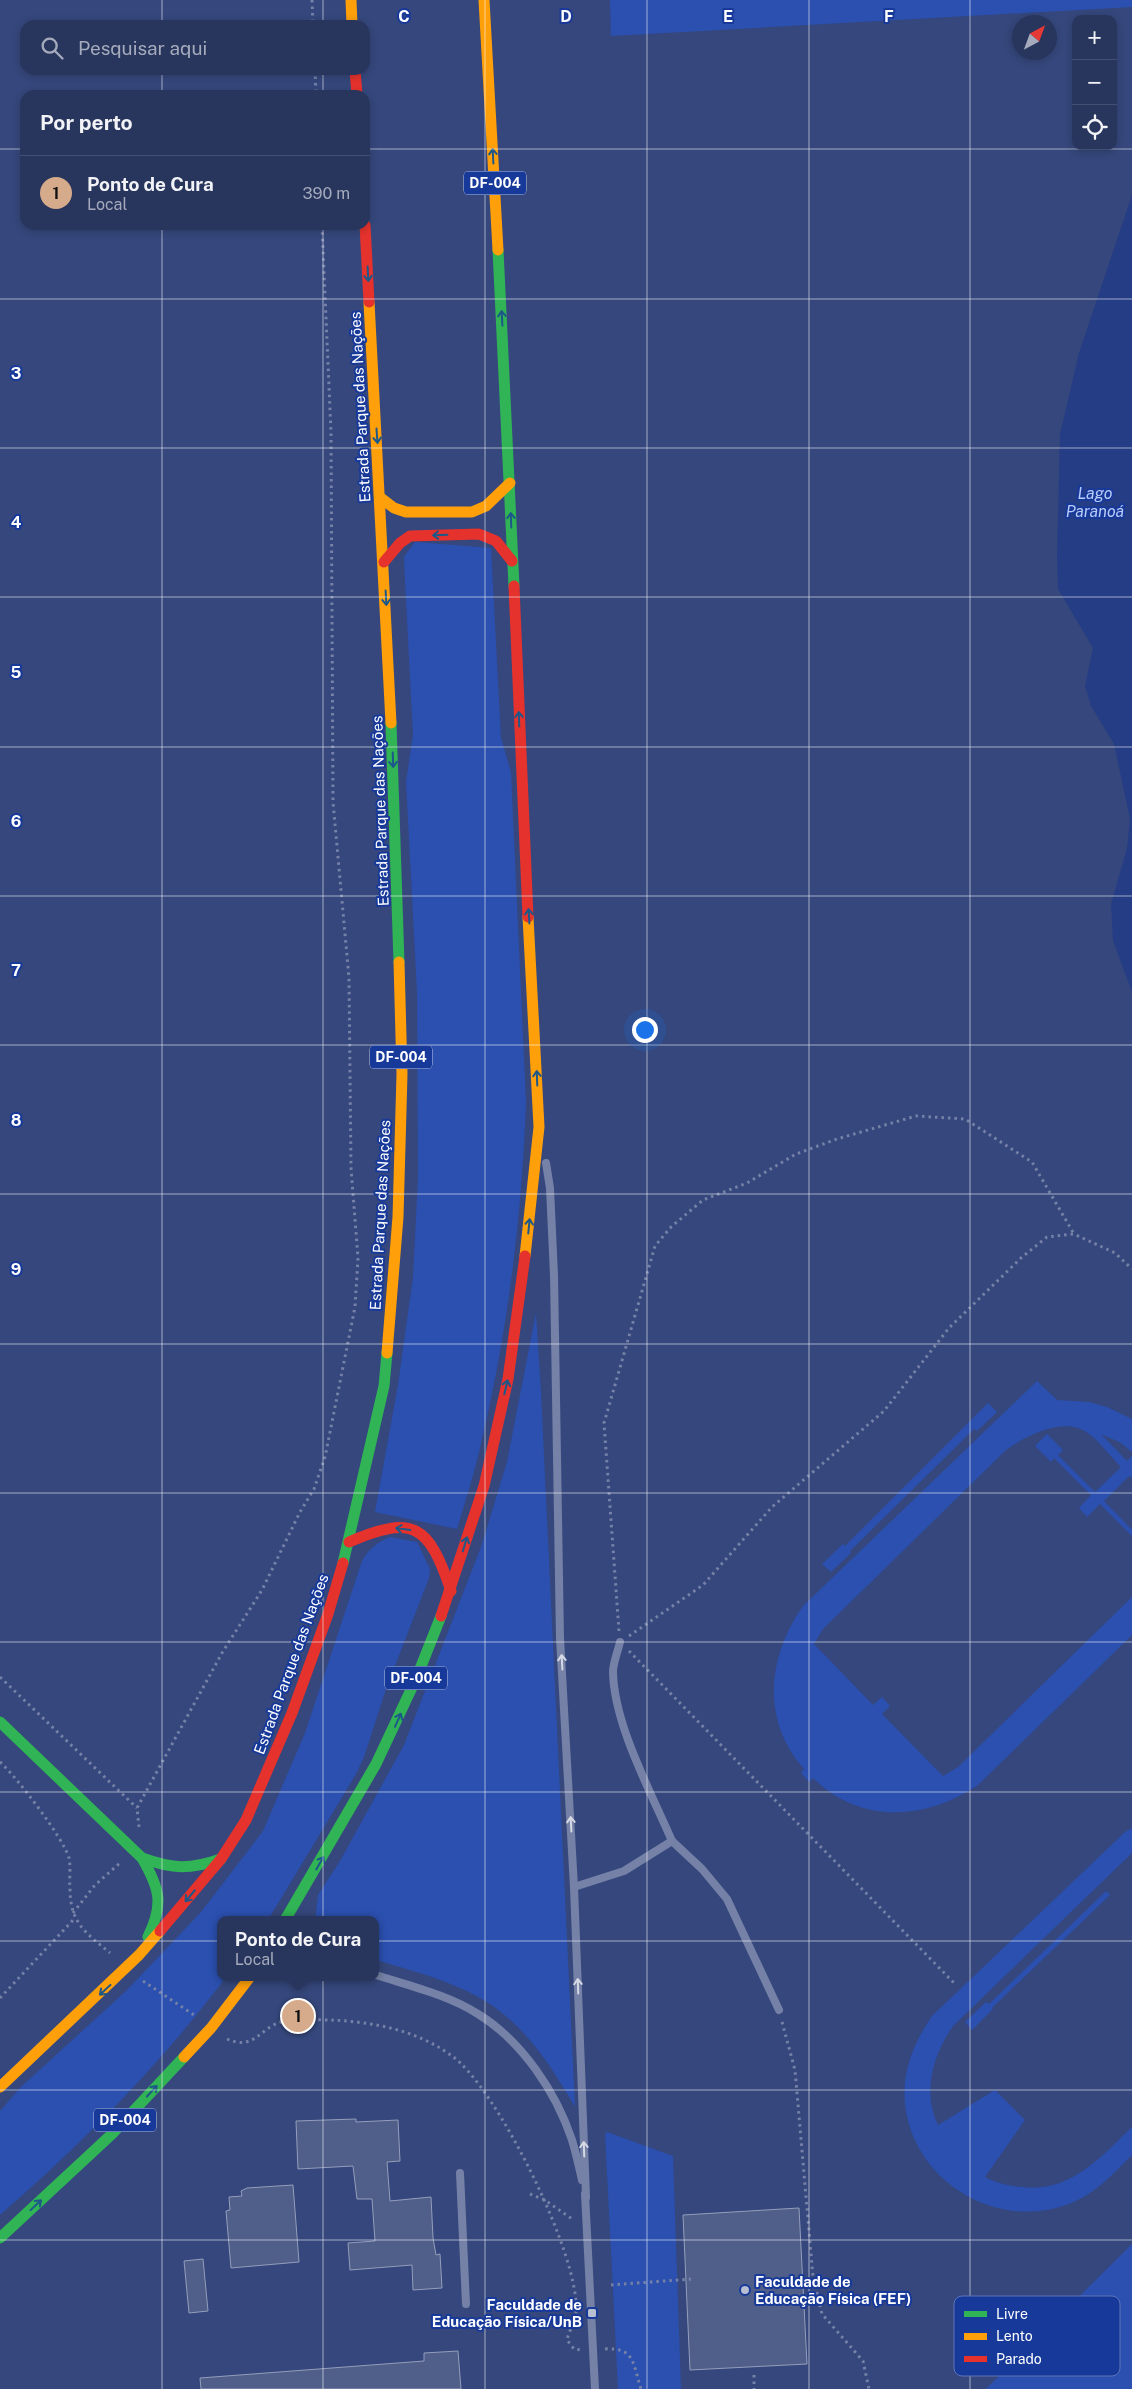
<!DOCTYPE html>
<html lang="pt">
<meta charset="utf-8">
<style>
body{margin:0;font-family:"Public Sans",sans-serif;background:#303d63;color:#f1f3f6}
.controls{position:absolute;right:15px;top:15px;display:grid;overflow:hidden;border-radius:10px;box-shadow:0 2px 8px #0003}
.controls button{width:45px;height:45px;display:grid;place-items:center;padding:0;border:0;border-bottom:1px solid #445072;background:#28355d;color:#f1f3f6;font:25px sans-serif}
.compass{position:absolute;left:1012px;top:15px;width:45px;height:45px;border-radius:50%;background:#28355d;box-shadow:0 2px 8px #0003;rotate:41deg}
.you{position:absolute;left:644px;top:1029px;width:18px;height:18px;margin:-12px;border:4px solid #fff;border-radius:50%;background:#1a73e8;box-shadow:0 0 0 8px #1a73e833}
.badge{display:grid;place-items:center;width:32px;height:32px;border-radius:50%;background:#d6ab8b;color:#111;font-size:16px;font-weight:700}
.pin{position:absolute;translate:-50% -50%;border:2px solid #fff;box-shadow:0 1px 5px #0006}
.popup{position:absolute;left:217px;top:1916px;width:162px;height:65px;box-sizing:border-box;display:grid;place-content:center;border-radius:10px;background:#28355d;filter:drop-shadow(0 1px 4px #0005);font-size:16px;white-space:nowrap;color:#a5abbc}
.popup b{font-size:19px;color:#f1f3f6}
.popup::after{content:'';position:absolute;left:50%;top:100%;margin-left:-10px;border:10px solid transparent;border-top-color:#28355d}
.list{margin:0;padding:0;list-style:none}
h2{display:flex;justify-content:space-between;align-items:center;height:65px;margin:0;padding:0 20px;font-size:21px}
h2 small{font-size:16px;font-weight:400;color:#a5abbc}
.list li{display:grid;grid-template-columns:32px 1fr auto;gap:15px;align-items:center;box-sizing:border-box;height:75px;padding:0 20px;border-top:1px solid #445072}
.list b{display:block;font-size:19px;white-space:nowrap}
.list p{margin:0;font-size:16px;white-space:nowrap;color:#a5abbc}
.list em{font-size:16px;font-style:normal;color:#a5abbc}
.icon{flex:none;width:28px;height:28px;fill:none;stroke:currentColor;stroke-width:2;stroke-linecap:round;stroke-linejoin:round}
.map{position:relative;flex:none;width:1132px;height:2389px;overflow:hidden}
.search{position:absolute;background:#28355d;box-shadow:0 2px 8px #0003;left:20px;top:20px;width:350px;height:55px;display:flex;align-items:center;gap:12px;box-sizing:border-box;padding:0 18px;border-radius:15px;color:#a5abbc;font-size:19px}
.panel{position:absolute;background:#28355d;box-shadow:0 2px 8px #0003;left:20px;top:90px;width:350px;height:140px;border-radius:15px}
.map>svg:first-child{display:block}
.green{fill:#2b50b0}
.water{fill:#253d85}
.building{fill:#505f8a;stroke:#949ebb}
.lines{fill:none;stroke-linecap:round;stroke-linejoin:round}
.path{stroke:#7581a6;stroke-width:3;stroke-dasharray:2.5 4;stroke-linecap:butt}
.lane{stroke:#7581a6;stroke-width:8}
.fast{stroke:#30b455;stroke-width:11}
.slow{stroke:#ff9f0a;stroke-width:11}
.jam{stroke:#e5322d;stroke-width:11}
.oneway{stroke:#1d5889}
.oneway2{stroke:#d6d9e4}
.grid{fill:none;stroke:#fff;stroke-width:1;stroke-opacity:0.55}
.poi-dot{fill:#b8bfd1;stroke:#17399a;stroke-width:2}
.labels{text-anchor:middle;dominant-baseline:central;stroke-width:4;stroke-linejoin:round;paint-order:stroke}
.shield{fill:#17399a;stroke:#b9c4e1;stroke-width:1}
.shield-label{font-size:14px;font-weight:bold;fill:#fff}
.street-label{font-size:15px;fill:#fff;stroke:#17399a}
.poi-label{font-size:15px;font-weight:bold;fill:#fff;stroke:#17399a;text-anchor:start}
.water-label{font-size:16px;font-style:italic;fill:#b9cbf8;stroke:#17399a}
.key{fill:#17399a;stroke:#5d74b8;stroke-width:1}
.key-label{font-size:14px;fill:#fff}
.grid-label{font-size:16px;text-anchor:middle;font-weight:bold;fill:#fff;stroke:#17399a;stroke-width:4;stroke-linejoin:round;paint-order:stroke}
</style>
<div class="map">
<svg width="1132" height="2389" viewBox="0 0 1132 2389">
<rect width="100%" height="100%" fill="#35477c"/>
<!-- green -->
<g class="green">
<polygon points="610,0 1132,0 1132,7 611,36"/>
<path d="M415,542L491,548L501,738L511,772L526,1102C522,1218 507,1335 480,1448C474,1475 465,1502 457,1529L375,1512L398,1385L413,1277L418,1178L417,992L406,782L413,735L404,561V557Z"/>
<path d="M536,1313L541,1392L575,2107C552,2067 526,2027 487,2002C453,1981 413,1971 376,1960V1920H315L318,1895L340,1861L404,1745L481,1547L507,1462Z"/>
<path d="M1037,1381L1057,1400L1089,1402L1107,1407L1132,1419V1452L1121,1443L1101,1434L1127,1461L1132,1456V1478L1129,1476L1104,1501L1132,1530V1536L1100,1504L1087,1517L1079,1508L1091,1495L1054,1458L1051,1462L1035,1446L1047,1434L1063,1450L1058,1455L1095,1492L1121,1467C1109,1455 1094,1433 1078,1428C1055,1421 1022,1438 1005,1451L823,1629L814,1644L873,1705L882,1697L890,1706L882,1714L943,1776L958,1767L1132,1597V1635L978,1785C927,1820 860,1825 813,1778L809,1782L801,1773L804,1769C761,1720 767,1657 803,1606Z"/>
<polygon points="988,1403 997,1412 977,1431 974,1429 850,1551 851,1553 831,1572 822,1564 843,1544 845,1546"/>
<path d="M390,1537L417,1542L430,1569L429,1578L386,1689L364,1757L356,1774L268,1920H220V1977H226C160,2065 83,2143 0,2215V2111L21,2087L127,1990L201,1912L263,1831L305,1733L362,1561C367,1550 379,1541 390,1537Z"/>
<path d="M1132,1828V1853L953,2026C933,2055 922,2092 938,2125L995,2090L1025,2120L985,2177C996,2183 1009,2186 1022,2187C1070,2193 1100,2158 1132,2127V2155C1112,2175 1093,2196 1066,2205C986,2233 897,2168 905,2082C908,2057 918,2037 932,2016L1125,1832Z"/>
<polygon points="1106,1891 1110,1895 992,2008 993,2009 972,2030 965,2022 986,2002 989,2004"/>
<polygon points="607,2132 673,2156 681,2389 618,2389 605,2134"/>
<polygon points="1132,2244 1132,2389 986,2389"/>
</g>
<!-- water -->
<polygon class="water" points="1132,195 1132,992 1113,941 1111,904 1127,848 1130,819 1114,744 1091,706 1085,686 1093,648 1058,589 1057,555 1060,434 1079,353"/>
<!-- building -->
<g class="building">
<polygon points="356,2119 356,2122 398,2120 400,2161 387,2162 390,2201 431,2197 433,2238 436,2255 440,2254 442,2288 413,2290 412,2265 350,2270 348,2243 375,2241 372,2199 357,2199 353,2166 298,2169 296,2121"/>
<polygon points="293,2185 299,2262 231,2268 226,2211 230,2210 229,2197 242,2196 241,2191 247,2188"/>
<polygon points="799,2208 807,2364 690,2370 683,2215"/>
<polygon points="203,2259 208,2311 189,2313 184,2261"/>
<polygon points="458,2351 461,2389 201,2389 200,2378 424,2361 424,2353"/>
</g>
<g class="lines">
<!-- path -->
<g class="path">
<polyline points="312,0 313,25"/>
<polyline points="315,70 316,95"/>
<polyline points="619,1631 604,1423 655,1246 671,1227 703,1200 747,1183 796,1154 837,1139 916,1116 965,1119 1032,1162 1074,1234"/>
<polyline points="629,1636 703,1585 772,1507 884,1411 949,1328 1021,1258 1047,1237 1074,1234 1115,1253 1132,1269"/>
<polyline points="629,1651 954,1983"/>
<polyline points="0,1677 137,1808"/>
<path d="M0,1762C16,1776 64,1839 69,1858C71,1867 69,1879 70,1888C70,1923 85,1932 110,1953"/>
<polyline points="139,1827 137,1808 222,1653 262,1590 300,1512 314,1489 325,1457 355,1307 358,1258 351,1168 349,978 333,802 331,433 322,225"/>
<polyline points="73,1913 95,1885 120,1863"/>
<polyline points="143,1981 194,2015"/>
<polyline points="0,1998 75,1918"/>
<polyline points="782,2022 795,2070 813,2277 822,2314 863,2361 869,2389"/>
<path d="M227,2039C254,2051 260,2028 281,2022C296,2018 316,2020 331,2020C373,2022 417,2030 452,2056C497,2088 580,2256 576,2311C576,2321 569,2330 567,2340L574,2349L581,2350"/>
<polyline points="530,2194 545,2200 572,2219"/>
<polyline points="611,2285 691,2279"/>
<path d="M605,2349C635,2347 633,2364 641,2389"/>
<polyline points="754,2375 754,2389"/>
</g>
<!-- lane -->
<g class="lane">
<polyline points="546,1163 550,1188 554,1275 560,1638 574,1887 586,2197"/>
<polyline points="672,1841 702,1869 727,1899 779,2010"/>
<path d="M574,1887L624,1871L672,1841C651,1792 614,1725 613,1672C613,1663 618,1651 620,1642"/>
<path d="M376,1975C410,1986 448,1995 478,2014C522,2041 556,2092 572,2140C576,2153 579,2167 582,2180"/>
<polyline points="460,2173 466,2304"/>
<polyline points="585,2194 595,2389"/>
</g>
<!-- fast -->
<g class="fast">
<polyline points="498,250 514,586"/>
<polyline points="391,723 399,962"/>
<polyline points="343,1563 384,1386 387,1353"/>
<path d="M0,1722L142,1858C160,1889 164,1904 148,1937"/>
<path d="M142,1858C173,1869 189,1870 221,1859"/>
<polyline points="285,1920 376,1764 416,1679 441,1616"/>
<polyline points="0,2238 112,2134 184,2057"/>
</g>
<!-- slow -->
<g class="slow">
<polyline points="351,0 352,25"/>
<polyline points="484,0 498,250"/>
<polyline points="369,302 391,723"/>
<polyline points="381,498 394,508 406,512 472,512 486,506 510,483"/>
<polyline points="525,1256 539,1127 528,917"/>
<polyline points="387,1353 398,1217 402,1074 399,962"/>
<polyline points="184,2057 211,2028 250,1977"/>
<polyline points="0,2087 139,1955 160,1931"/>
</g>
<!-- jam -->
<g class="jam">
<polyline points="355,70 357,95"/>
<polyline points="365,225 369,302"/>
<polyline points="384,562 400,543 410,536 479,534 496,541 512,561"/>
<polyline points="514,586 528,917"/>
<path d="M349,1542C414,1514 429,1525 451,1591"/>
<polyline points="441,1616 484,1486 508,1379 525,1256"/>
<polyline points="160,1931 221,1859 246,1820 292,1713 328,1614 343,1563"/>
</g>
</g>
<!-- one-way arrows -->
<defs><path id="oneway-shaft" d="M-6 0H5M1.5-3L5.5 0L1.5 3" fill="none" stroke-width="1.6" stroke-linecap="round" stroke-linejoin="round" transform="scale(1.25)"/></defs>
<g class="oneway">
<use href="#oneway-shaft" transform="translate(493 156) rotate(-93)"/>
<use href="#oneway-shaft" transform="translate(368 274) rotate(87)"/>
<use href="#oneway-shaft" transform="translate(502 318) rotate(-93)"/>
<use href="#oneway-shaft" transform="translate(377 436) rotate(86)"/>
<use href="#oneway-shaft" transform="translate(511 520) rotate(-92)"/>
<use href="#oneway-shaft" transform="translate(440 535) rotate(178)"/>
<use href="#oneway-shaft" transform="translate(386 598) rotate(87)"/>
<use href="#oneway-shaft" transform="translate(519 719) rotate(-92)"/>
<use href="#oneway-shaft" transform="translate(393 760) rotate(88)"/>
<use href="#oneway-shaft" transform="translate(529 916) rotate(-93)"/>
<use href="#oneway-shaft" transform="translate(537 1078) rotate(-92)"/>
<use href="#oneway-shaft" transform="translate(529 1226) rotate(-84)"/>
<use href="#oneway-shaft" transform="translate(506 1387) rotate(-77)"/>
<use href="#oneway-shaft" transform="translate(403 1529) rotate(-172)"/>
<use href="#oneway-shaft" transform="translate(465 1544) rotate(-73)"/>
<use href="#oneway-shaft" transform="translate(398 1720) rotate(-66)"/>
<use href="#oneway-shaft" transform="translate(320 1863) rotate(-60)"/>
<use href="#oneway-shaft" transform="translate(190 1896) rotate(130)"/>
<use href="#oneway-shaft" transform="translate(105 1990) rotate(137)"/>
<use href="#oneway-shaft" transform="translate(152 2091) rotate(-47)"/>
<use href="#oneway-shaft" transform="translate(36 2205) rotate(-43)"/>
</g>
<g class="oneway2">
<use href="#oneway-shaft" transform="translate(562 1662) rotate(-93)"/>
<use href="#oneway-shaft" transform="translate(571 1824) rotate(-93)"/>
<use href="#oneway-shaft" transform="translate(578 1986) rotate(-92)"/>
<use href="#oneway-shaft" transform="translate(584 2149) rotate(-92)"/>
</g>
<!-- grid -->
<path class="grid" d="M162,0V25M323,0V25M485,0V2389M647,0V2389M809,0V2389M970,0V2389M162,70V95M323,70V95M0,149H25M365,149H1132M162,225V2389M323,225V2389M0,299H1132M0,448H1132M0,597H1132M0,747H1132M0,896H1132M0,1045H1132M0,1194H1132M0,1344H1132M0,1493H1132M0,1642H1132M0,1792H1132M0,1941H1132M0,2090H1132M0,2240H1132"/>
<!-- markers -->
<g class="poi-dot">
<circle cx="745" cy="2290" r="5"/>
<rect x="587" y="2308" width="10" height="10" rx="2.5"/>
</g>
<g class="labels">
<!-- shield labels -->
<g class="shield">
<rect x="464" y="171.5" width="62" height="23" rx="4"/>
<rect x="370" y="1045.5" width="62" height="23" rx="4"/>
<rect x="385" y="1666.5" width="62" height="23" rx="4"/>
<rect x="94" y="2108.5" width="62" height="23" rx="4"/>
</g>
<g class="shield-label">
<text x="495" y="183">DF-004</text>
<text x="401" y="1057">DF-004</text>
<text x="416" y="1678">DF-004</text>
<text x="125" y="2120">DF-004</text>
</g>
<!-- street labels -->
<g class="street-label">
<text transform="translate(360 407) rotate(-93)">Estrada Parque das Nações</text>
<text transform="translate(380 811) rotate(-92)">Estrada Parque das Nações</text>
<text transform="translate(380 1215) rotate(-87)">Estrada Parque das Nações</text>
<text transform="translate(291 1664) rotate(-70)">Estrada Parque das Nações</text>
</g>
<!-- poi labels -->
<g class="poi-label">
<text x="755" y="2281">Faculdade de<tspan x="755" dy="17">Educação Física (FEF)</tspan></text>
<text x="582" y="2304" text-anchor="end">Faculdade de<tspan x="582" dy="17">Educação Física/UnB</tspan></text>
</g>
<!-- water labels -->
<g class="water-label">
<text x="1095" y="493">Lago<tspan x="1095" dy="18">Paranoá</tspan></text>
</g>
</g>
<!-- legend -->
<rect x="954" y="2296" width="166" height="80" rx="8" class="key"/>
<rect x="964" y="2311" width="23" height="6" fill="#30b455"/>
<rect x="964" y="2333" width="23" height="7" fill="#ff9f0a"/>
<rect x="964" y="2356" width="23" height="6" fill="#e5322d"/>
<g class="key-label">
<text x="996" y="2319">Livre</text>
<text x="996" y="2341">Lento</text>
<text x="996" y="2364">Parado</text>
</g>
<g class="grid-label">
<text x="404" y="22">C</text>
<text x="566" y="22">D</text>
<text x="728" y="22">E</text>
<text x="889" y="22">F</text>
<text x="16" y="379">3</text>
<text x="16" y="528">4</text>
<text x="16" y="678">5</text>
<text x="16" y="827">6</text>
<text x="16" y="976">7</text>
<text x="16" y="1126">8</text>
<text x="16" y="1275">9</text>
</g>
</svg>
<div class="controls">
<button>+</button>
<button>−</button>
<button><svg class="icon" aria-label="locate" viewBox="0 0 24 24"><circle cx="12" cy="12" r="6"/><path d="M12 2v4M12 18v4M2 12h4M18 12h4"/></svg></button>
</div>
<svg class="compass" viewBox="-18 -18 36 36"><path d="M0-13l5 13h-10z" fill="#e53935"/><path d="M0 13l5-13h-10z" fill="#a5abbc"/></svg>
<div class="you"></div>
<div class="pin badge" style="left:298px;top:2016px">1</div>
<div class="popup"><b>Ponto de Cura</b>Local</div>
<div class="search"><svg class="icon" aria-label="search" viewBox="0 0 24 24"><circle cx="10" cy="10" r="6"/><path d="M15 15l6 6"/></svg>Pesquisar aqui</div>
<section class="panel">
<h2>Por perto<small></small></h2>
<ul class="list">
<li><span class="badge">1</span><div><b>Ponto de Cura</b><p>Local</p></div><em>390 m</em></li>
</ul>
</section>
</div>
